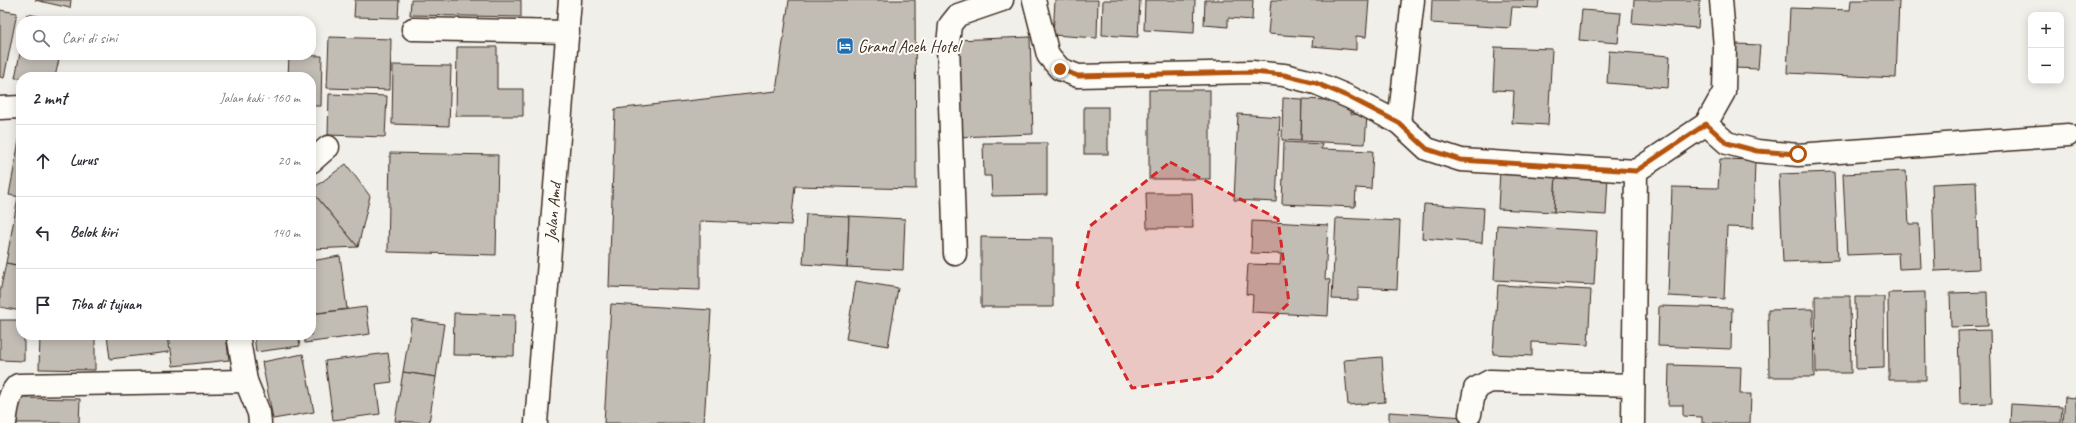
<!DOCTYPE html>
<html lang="id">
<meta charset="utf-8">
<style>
body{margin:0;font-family:Caveat,sans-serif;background:#f7f7f7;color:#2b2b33}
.controls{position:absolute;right:12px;top:12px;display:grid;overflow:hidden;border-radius:8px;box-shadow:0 2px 10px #0003}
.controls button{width:36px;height:36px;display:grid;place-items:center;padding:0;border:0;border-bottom:1px solid #e1e1e2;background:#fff;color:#2b2b33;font:20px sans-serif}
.stop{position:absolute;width:12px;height:12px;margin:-9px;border:3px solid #b45309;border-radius:50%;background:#fff}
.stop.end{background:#b45309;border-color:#fff;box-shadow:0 1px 4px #0008}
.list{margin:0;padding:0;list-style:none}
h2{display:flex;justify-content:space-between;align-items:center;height:52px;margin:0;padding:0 16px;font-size:17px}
h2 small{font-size:13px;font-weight:400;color:#7c7c81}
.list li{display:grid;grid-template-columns:26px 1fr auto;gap:12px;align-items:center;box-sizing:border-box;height:72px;padding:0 16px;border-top:1px solid #e1e1e2}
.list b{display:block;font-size:15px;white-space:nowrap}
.list em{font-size:13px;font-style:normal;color:#7c7c81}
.icon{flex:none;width:22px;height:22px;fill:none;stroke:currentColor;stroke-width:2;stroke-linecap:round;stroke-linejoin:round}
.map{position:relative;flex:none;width:2076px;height:423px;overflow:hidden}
.search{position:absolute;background:#fff;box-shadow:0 2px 10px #0003;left:16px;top:16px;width:300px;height:44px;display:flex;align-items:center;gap:10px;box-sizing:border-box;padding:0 14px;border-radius:16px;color:#7c7c81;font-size:15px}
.panel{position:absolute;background:#fff;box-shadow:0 2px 10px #0003;left:16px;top:72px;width:300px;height:268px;border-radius:16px}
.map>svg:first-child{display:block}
.building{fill:#c1bcb4;stroke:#3b2a1e}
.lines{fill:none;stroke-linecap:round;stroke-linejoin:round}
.minor-casing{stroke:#3b2a1e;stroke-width:25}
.minor{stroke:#fdfcf7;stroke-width:22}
.route{stroke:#b45309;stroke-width:5}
.marked{fill:#d62828;fill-opacity:0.2;stroke:#d62828;stroke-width:3;stroke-dasharray:8 5;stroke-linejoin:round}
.labels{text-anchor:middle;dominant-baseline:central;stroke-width:4;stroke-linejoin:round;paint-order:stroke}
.poi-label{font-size:17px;fill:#3b2a1e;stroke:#fdfcf7;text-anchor:start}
.street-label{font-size:17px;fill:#3b2a1e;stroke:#fdfcf7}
</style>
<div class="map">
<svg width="2076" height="423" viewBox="0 0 2076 423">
<rect width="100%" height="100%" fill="#f1efea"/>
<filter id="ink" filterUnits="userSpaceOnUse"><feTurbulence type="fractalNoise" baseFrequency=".025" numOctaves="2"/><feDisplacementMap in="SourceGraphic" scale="8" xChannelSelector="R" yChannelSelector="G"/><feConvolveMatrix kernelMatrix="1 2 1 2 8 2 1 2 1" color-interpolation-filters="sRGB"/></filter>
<g filter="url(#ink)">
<!-- building -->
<g class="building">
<polygon points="35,0 71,0 70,8"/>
<polygon points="355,0 399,0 398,18 354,17"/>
<polygon points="411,0 521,0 521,17 410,15"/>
<polygon points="789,0 915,0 916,189 795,186 791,225 700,221 700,290 609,287 615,109 776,91"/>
<polygon points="1055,0 1098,0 1097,38 1053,35"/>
<polygon points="1103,0 1140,0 1138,37 1102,35"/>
<polygon points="1145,0 1195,0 1194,33 1144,30"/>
<polygon points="1205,0 1253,0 1252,20 1228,18 1228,27 1204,25"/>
<polygon points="1271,0 1369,0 1366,37 1356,36 1356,50 1312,46 1313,37 1268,34"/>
<polygon points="1432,0 1539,0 1538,8 1512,7 1510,28 1431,23"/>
<polygon points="1634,0 1700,0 1698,28 1632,23"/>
<polygon points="1851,0 1899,0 1896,78 1787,73 1790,8 1850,10"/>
<polygon points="0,10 17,13 4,78 0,77"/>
<polygon points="1582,10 1621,13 1618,43 1579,40"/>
<polygon points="27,14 63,21 26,21"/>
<polygon points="329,37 391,39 390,90 327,88"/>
<polygon points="1030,37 1033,134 958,137 955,40"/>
<polygon points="1736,44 1760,45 1758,69 1735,68"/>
<polygon points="457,47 497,47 497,89 523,89 523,116 456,116"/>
<polygon points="1495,47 1552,49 1548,125 1512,123 1514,91 1493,90"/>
<polygon points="21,48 21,55 60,55 55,77 15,78"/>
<polygon points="1609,51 1670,56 1668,88 1607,83"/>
<polygon points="289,55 322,56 321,106 311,106 311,77 288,77"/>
<polygon points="393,65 451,66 449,126 392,124"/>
<rect x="1149" y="90" width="61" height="89"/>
<polygon points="329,94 387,96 385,137 328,135"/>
<polygon points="1283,98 1302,99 1301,141 1282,140"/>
<polygon points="1302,99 1351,101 1351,114 1367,115 1365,144 1301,141"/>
<rect x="1084" y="107" width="24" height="47"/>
<polygon points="1238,114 1280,117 1276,202 1234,200"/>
<polygon points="21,130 21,197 9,195"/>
<polygon points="1284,142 1322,144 1321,149 1373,151 1371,189 1356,188 1355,207 1282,204"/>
<polygon points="983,143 1047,143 1047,195 992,196 991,176 984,176"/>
<polygon points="390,153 498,155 496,255 388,252"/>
<polygon points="1720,159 1755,160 1753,228 1727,227 1724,299 1668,296 1672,187 1718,188"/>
<polygon points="346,164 370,196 358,247 311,190"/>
<polygon points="1500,170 1556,173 1554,212 1498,209"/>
<polygon points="1906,171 1909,224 1919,224 1921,268 1899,269 1898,253 1847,255 1843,174"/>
<polygon points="1834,172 1838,260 1783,262 1779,174"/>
<polygon points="1556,173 1608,175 1606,215 1554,212"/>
<polygon points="1976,182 1979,269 1935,271 1932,184"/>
<polygon points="311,190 358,247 311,249"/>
<polygon points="1146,193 1192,193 1193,228 1147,228"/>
<polygon points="18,197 21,197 21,266 6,263"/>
<polygon points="1424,204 1484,208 1482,243 1422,238"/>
<polygon points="806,214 849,216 847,267 803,264"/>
<polygon points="849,216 905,219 903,270 847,267"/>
<polygon points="1336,218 1400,221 1397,289 1358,287 1358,300 1332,299"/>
<polygon points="1252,221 1328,225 1325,279 1330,280 1328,316 1252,312 1253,295 1246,294 1248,264 1280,265 1281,254 1251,253"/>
<polygon points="1497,225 1597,231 1594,285 1494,280"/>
<polygon points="981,237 1053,238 1053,307 981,307"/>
<polygon points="340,256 347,309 311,314 311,261"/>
<polygon points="6,263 21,266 21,311 0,307 0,292"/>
<polygon points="856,281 898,288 888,346 846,339"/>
<polygon points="1498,285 1591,290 1588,345 1532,342 1532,356 1493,354"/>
<polygon points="1925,292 1926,380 1889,380 1888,293"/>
<polygon points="1987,292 1988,326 1951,327 1950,293"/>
<polygon points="1815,296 1850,296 1851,373 1816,373"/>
<polygon points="1855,297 1884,297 1884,368 1856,369"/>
<polygon points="611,304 711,310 704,423 604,423"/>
<polygon points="1659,306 1732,308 1731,349 1658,346"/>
<polygon points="366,307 370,334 305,343 304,335 311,335 311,314"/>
<polygon points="1813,309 1814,377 1769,377 1768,310"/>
<polygon points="454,313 515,315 514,356 453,355"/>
<polygon points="412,319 444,324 436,377 403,372"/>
<polygon points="0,320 21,320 21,335 24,335 24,361 0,360"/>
<polygon points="1990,330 1992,403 1960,404 1958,331"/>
<polygon points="40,335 95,335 95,370 39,369"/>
<polygon points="107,335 167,335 169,352 110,359"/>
<polygon points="169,335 226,335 229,360 173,366"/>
<polygon points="254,335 298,335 300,346 256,352"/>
<polygon points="388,353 392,382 376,384 380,414 333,420 325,361"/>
<polygon points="303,354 314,412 273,419 262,362"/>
<polygon points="1382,357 1385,402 1348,405 1344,360"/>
<polygon points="1669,365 1741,367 1740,394 1751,394 1750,423 1702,423 1702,417 1683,416 1683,405 1668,405"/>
<polygon points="403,372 436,377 429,423 395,421"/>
<polygon points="2065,397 2076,398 2076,423 2063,423"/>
<polygon points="17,398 80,399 79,423 17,423"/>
<polygon points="2011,404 2062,407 2061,423 2010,423"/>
<polygon points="1389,412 1465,417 1464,423 1389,423"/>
</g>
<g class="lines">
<defs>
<g id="minor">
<polyline points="1034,0 1048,55 1060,69 1078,76 1252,72 1284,75 1316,83 1349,97 1399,123 1427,149 1461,160 1636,171"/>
<polyline points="413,29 568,32"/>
<polyline points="0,108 21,107"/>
<polyline points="1399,123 1413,0"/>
<polyline points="1706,124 1727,143 1757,151 1798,155 2068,135"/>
<polyline points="311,162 328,147"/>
<polyline points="955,254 948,44 950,25 958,15 1002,0"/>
<polyline points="238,335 246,381 259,413 260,423"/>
<polyline points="1470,414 1475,389 1490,381 1633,385"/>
<path d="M5,423C7,410 8,393 18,385L246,381"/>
<polyline points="536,423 570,0"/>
<polyline points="1633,423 1636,171 1706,124 1724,92 1725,47 1721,0"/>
</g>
</defs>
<!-- minor casing -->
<use href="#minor" class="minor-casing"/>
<!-- minor -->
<use href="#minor" class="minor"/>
</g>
</g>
<g class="lines" filter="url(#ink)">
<!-- route -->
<polyline class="route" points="1060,69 1078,76 1252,72 1284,75 1316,83 1349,97 1399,123 1427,149 1461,160 1636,171 1706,124 1727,143 1757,151 1798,154"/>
</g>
<!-- marked area -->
<path class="marked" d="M1170,162L1278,219L1289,303L1212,377L1132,388L1077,285L1090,226Z"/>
<!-- icons -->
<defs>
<symbol id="hotel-square" viewBox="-11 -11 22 22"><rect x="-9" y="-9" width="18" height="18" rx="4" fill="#1f6fb2" stroke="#fdfcf7"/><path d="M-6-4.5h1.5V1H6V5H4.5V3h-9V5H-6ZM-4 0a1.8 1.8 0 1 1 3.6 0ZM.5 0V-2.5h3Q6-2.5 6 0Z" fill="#fff"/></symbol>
</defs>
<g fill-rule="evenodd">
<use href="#hotel-square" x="835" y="36" width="20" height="20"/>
</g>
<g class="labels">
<!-- poi labels -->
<g class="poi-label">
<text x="858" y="46">Grand Aceh Hotel</text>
</g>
<!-- street labels -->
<g class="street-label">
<text transform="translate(553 212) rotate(-85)">Jalan Amd</text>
</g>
</g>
</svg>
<div class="controls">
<button>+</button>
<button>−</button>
</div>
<div class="stop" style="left:1798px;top:154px"></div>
<div class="stop end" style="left:1060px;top:69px"></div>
<div class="search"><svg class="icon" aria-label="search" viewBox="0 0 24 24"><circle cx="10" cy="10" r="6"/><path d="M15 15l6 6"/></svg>Cari di sini</div>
<section class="panel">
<h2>2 mnt<small>Jalan kaki · 160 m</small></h2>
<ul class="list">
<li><svg class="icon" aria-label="ahead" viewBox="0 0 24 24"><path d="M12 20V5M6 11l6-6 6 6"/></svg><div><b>Lurus</b></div><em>20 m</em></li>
<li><svg class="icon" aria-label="left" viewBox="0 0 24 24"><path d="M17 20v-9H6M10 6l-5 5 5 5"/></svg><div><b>Belok kiri</b></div><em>140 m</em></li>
<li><svg class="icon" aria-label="arrive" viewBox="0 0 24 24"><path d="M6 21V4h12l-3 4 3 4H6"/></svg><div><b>Tiba di tujuan</b></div></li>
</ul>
</section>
</div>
